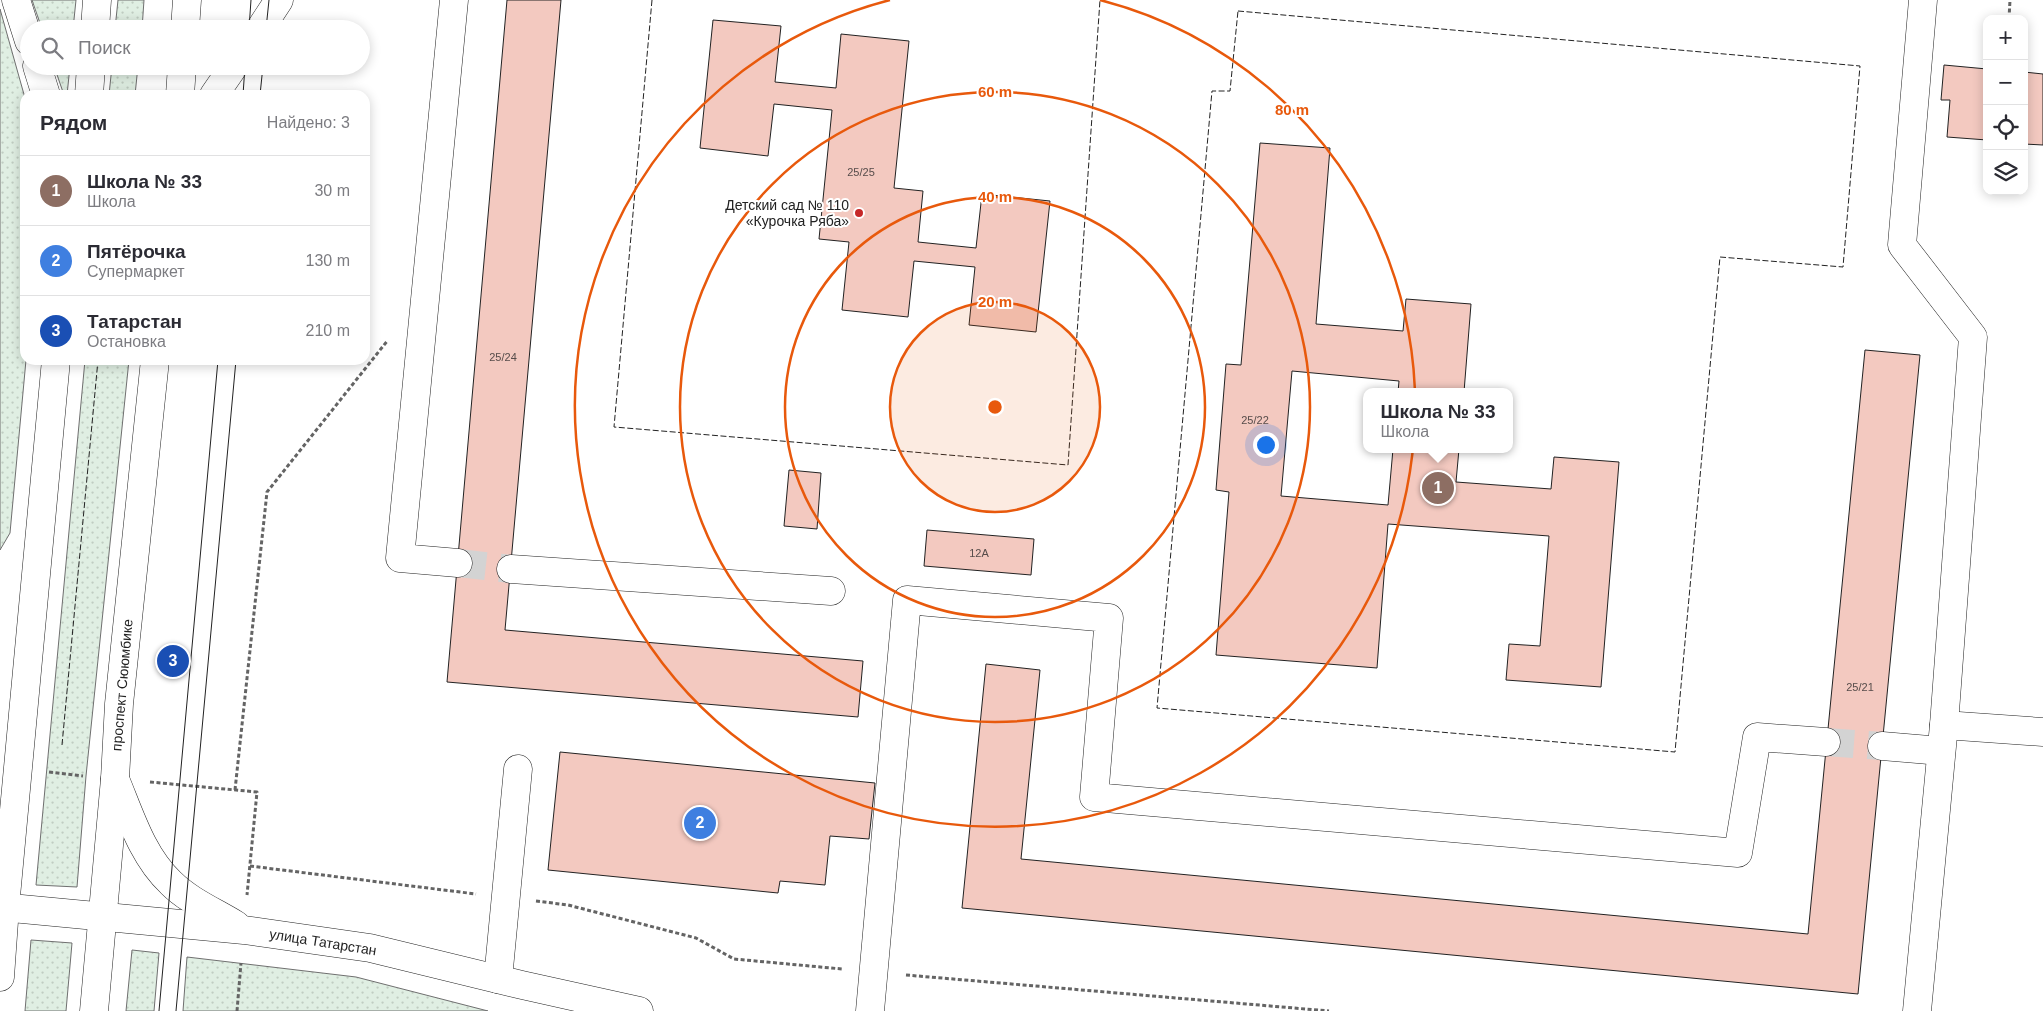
<!DOCTYPE html>
<html lang="ru">
<meta charset="utf-8">
<style>
body{margin:0;font-family:Helvetica,sans-serif;background:#f7f7f7;color:#2b2b33}
.controls{position:absolute;right:15px;top:15px;display:grid;overflow:hidden;border-radius:10px;box-shadow:0 2px 12px #0003}
.controls button{width:45px;height:45px;display:grid;place-items:center;padding:0;border:0;border-bottom:1px solid #e1e1e2;background:#fff;color:#2b2b33;font:25px sans-serif}
.you{position:absolute;left:1265px;top:444px;width:18px;height:18px;margin:-12px;border:4px solid #fff;border-radius:50%;background:#1a73e8;box-shadow:0 0 0 8px #1a73e833}
.badge{display:grid;place-items:center;width:32px;height:32px;border-radius:50%;background:#0b8043;color:#fff;font-size:16px;font-weight:700}
.pin{position:absolute;translate:-50% -50%;border:2px solid #fff;box-shadow:0 1px 5px #0006}
.popup{position:absolute;left:1363px;top:388px;width:150px;height:65px;box-sizing:border-box;display:grid;place-content:center;border-radius:10px;background:#fff;filter:drop-shadow(0 1px 4px #0005);font-size:16px;white-space:nowrap;color:#7c7c81}
.popup b{font-size:19px;color:#2b2b33}
.popup::after{content:'';position:absolute;left:50%;top:100%;margin-left:-10px;border:10px solid transparent;border-top-color:#fff}
.list{margin:0;padding:0;list-style:none}
h2{display:flex;justify-content:space-between;align-items:center;height:65px;margin:0;padding:0 20px;font-size:21px}
h2 small{font-size:16px;font-weight:400;color:#7c7c81}
.list li{display:grid;grid-template-columns:32px 1fr auto;gap:15px;align-items:center;box-sizing:border-box;height:70px;padding:0 20px;border-top:1px solid #e1e1e2}
.list b{display:block;font-size:19px;white-space:nowrap}
.list p{margin:0;font-size:16px;white-space:nowrap;color:#7c7c81}
.list em{font-size:16px;font-style:normal;color:#7c7c81}
.icon{flex:none;width:28px;height:28px;fill:none;stroke:currentColor;stroke-width:2;stroke-linecap:round;stroke-linejoin:round}
.map{position:relative;flex:none;width:2043px;height:1011px;overflow:hidden}
.search{position:absolute;background:#fff;box-shadow:0 2px 12px #0003;left:20px;top:20px;width:350px;height:55px;display:flex;align-items:center;gap:12px;box-sizing:border-box;padding:0 18px;border-radius:28px;color:#7c7c81;font-size:19px}
.panel{position:absolute;background:#fff;box-shadow:0 2px 12px #0003;left:20px;top:90px;width:350px;height:275px;border-radius:15px}
.map>svg:first-child{display:block}
.grass{fill:url(#grass-dots);stroke:#6f6f6f}
.building{fill:#f3c9c0;stroke:#222}
.lines{fill:none;stroke-linecap:round;stroke-linejoin:round}
.minor-tunnel{stroke:#d3d3d3;stroke-width:28;stroke-dasharray:28 14;stroke-linecap:butt}
.minor-casing{stroke:#222;stroke-width:29}
.major-casing{stroke:#222;stroke-width:29}
.path{stroke:#646464;stroke-width:3;stroke-dasharray:4 2.5;stroke-linecap:butt}
.minor{stroke:#fff;stroke-width:28}
.major{stroke:#fff;stroke-width:28}
.tram{stroke:#222;stroke-width:1}
.fence{stroke:#222;stroke-width:1;stroke-dasharray:6 2.5;stroke-linecap:butt}
.ring{fill:none;stroke:#e8590c;stroke-width:2.5}
.poi-dot{fill:#c62828;stroke:#fff;stroke-width:2}
.labels{text-anchor:middle;dominant-baseline:central;stroke-width:4;stroke-linejoin:round;paint-order:stroke}
.number-label{font-size:11px;fill:#564c4a}
.poi-label{font-size:14px;fill:#222;stroke:#fff;text-anchor:end}
.street-label{font-size:14px;fill:#222;stroke:#fff}
.centre{fill:#e8590c;stroke:#fff;stroke-width:2.5}
.ring-label{font-size:15px;text-anchor:middle;font-weight:bold;fill:#e8590c;stroke:#fff;stroke-width:4;stroke-linejoin:round;paint-order:stroke}
</style>
<div class="map">
<svg width="2043" height="1011" viewBox="0 0 2043 1011">
<defs>
<pattern id="grass-dots" width="8" height="8" patternUnits="userSpaceOnUse" patternTransform="scale(1.25)"><rect width="8" height="8" fill="#e0efe3"/><path d="M2 2h.1M6 6h.1" fill="none" stroke="#c0cdc2" stroke-width="1.8" stroke-linecap="round"/></pattern>
</defs>
<rect width="100%" height="100%" fill="#fff"/>
<!-- grass -->
<g class="grass">
<polygon points="32,0 76,0 73,29 42,29"/>
<polygon points="118,0 144,0 142,29 115,29"/>
<polygon points="0,9 25,98 26,360 10,533 0,550"/>
<polygon points="54,66 70,66 67,95 64,95"/>
<polygon points="112,66 138,66 135,95 109,95"/>
<polygon points="85,360 129,360 86,776 77,887 36,885"/>
<polygon points="31,940 72,943 66,1011 25,1011"/>
<polygon points="132,950 159,953 154,1011 126,1011"/>
<polygon points="187,957 356,977 488,1011 183,1011"/>
</g>
<!-- building -->
<g class="building">
<polygon points="507,0 561,0 505,630 863,661 858,717 447,682"/>
<polygon points="713,20 781,26 775,82 836,88 841,34 909,41 894,188 923,191 918,242 976,248 982,194 1050,201 1036,332 969,325 975,267 914,261 908,317 842,310 849,242 819,239 832,110 774,104 768,156 700,148"/>
<polygon points="1944,65 1987,69 1987,140 1947,137 1950,100 1941,100"/>
<polygon points="2024,72 2043,74 2043,145 2024,144"/>
<polygon points="1260,143 1330,148 1316,324 1403,331 1406,299 1471,304 1464,392 1398,392 1399,381 1292,371 1281,496 1388,505 1393,449 1459,449 1456,482 1551,489 1554,457 1619,462 1601,687 1506,680 1509,644 1540,646 1549,536 1388,524 1377,668 1216,655 1229,492 1216,490 1226,364 1241,365"/>
<polygon points="1865,350 1920,355 1858,994 962,908 986,664 1040,670 1021,859 1808,934"/>
<polygon points="789,470 821,473 817,529 784,526"/>
<polygon points="927,530 1034,539 1031,575 924,566"/>
<polygon points="560,752 875,783 869,839 830,836 825,885 780,881 778,893 548,870"/>
</g>
<g class="lines">
<!-- minor-tunnel -->
<g class="minor-tunnel">
<polyline points="458,563 511,569"/>
<polyline points="1826,742 1882,746"/>
</g>
<defs>
<g id="minor">
<polyline points="16,0 29,41"/>
<polyline points="454,0 400,558 458,563"/>
<polyline points="260,29 279,0"/>
<polyline points="37,66 46,95"/>
<polyline points="214,95 234,66"/>
<polyline points="511,569 831,591"/>
<polyline points="1944,725 2043,732"/>
<polyline points="1882,746 1941,751"/>
<path d="M115,779C130,815 142,856 171,883C189,901 215,912 236,925"/>
<polyline points="0,907 244,930 370,948 522,985 639,1011"/>
<polyline points="498,979 518,769"/>
<polyline points="870,1011 907,600 1109,618 1094,797 1738,853 1757,737 1826,742"/>
<polyline points="1917,1011 1944,725 1973,337 1902,245 1923,0"/>
</g>
<g id="major">
<polyline points="95,29 97,0"/>
<polyline points="185,29 187,0"/>
<polyline points="89,95 91,66"/>
<polyline points="180,95 182,66"/>
<polyline points="0,977 5,907 56,360"/>
<polyline points="94,1011 115,779 119,704 155,360"/>
</g>
</defs>
<!-- minor casing -->
<use href="#minor" class="minor-casing"/>
<!-- major casing -->
<use href="#major" class="major-casing"/>
<!-- path -->
<g class="path">
<polyline points="2009,19 2010,0"/>
<polyline points="49,772 83,776"/>
<polyline points="150,782 257,792 247,895"/>
<polyline points="235,790 267,492 388,340"/>
<polyline points="250,866 476,894"/>
<polyline points="536,901 568,905 696,938 734,959 842,969"/>
<polyline points="906,975 1329,1011"/>
<polyline points="237,1011 241,963"/>
</g>
<!-- minor -->
<use href="#minor" class="minor"/>
<!-- major -->
<use href="#major" class="major"/>
<!-- tram -->
<g class="tram">
<polyline points="249,29 251,0"/>
<polyline points="266,29 269,0"/>
<polyline points="243,95 245,66"/>
<polyline points="260,95 263,66"/>
<polyline points="159,1011 218,360"/>
<polyline points="176,1011 236,360"/>
</g>
<!-- fence -->
<g class="fence">
<polyline points="652,0 614,427 1068,465 1100,0"/>
<polygon points="1238,11 1860,66 1843,267 1720,257 1675,752 1157,708 1212,91 1230,91"/>
<polyline points="62,745 98,360"/>
</g>
</g>
<!-- distance rings -->
<circle cx="995" cy="407" r="105" fill="#e8590c" fill-opacity=".12"/>
<g class="ring">
<circle cx="995" cy="407" r="105"/>
<circle cx="995" cy="407" r="210"/>
<circle cx="995" cy="407" r="315"/>
<path d="M1100 0A420 420 0 1 1 890 0"/>
</g>
<!-- markers -->
<circle class="poi-dot" cx="859" cy="213" r="5"/>
<g class="labels">
<!-- number labels -->
<g class="number-label">
<text x="861" y="172">25/25</text>
<text x="503" y="357">25/24</text>
<text x="1255" y="420">25/22</text>
<text x="979" y="553">12А</text>
<text x="1860" y="687">25/21</text>
</g>
<!-- poi labels -->
<g class="poi-label">
<text x="849" y="205">Детский сад № 110<tspan x="849" dy="16">«Курочка Ряба»</tspan></text>
</g>
<!-- street labels -->
<g class="street-label">
<text transform="translate(122 685) rotate(-85)">проспект Сююмбике</text>
<text transform="translate(323 942) rotate(9)">улица Татарстан</text>
</g>
</g>
<circle cx="995" cy="407" r="8" class="centre"/>
<g class="ring-label">
<text x="995" y="97">60 m</text>
<text x="1292" y="115">80 m</text>
<text x="995" y="202">40 m</text>
<text x="995" y="307">20 m</text>
</g>
</svg>
<div class="controls">
<button>+</button>
<button>−</button>
<button><svg class="icon" aria-label="locate" viewBox="0 0 24 24"><circle cx="12" cy="12" r="6"/><path d="M12 2v4M12 18v4M2 12h4M18 12h4"/></svg></button>
<button><svg class="icon" aria-label="layers" viewBox="0 0 24 24"><path d="M12 4l9 5-9 5-9-5zM3 14l9 5 9-5"/></svg></button>
</div>
<div class="you"></div>
<div class="pin badge" style="left:1438px;top:488px;background:#8d6e63">1</div>
<div class="popup"><b>Школа № 33</b>Школа</div>
<div class="pin badge" style="left:700px;top:823px;background:#3f7fe0">2</div>
<div class="pin badge" style="left:173px;top:661px;background:#1a4fb4">3</div>
<div class="search"><svg class="icon" aria-label="search" viewBox="0 0 24 24"><circle cx="10" cy="10" r="6"/><path d="M15 15l6 6"/></svg>Поиск</div>
<section class="panel">
<h2>Рядом<small>Найдено: 3</small></h2>
<ul class="list">
<li><span class="badge" style="background:#8d6e63">1</span><div><b>Школа № 33</b><p>Школа</p></div><em>30 m</em></li>
<li><span class="badge" style="background:#3f7fe0">2</span><div><b>Пятёрочка</b><p>Супермаркет</p></div><em>130 m</em></li>
<li><span class="badge" style="background:#1a4fb4">3</span><div><b>Татарстан</b><p>Остановка</p></div><em>210 m</em></li>
</ul>
</section>
</div>
